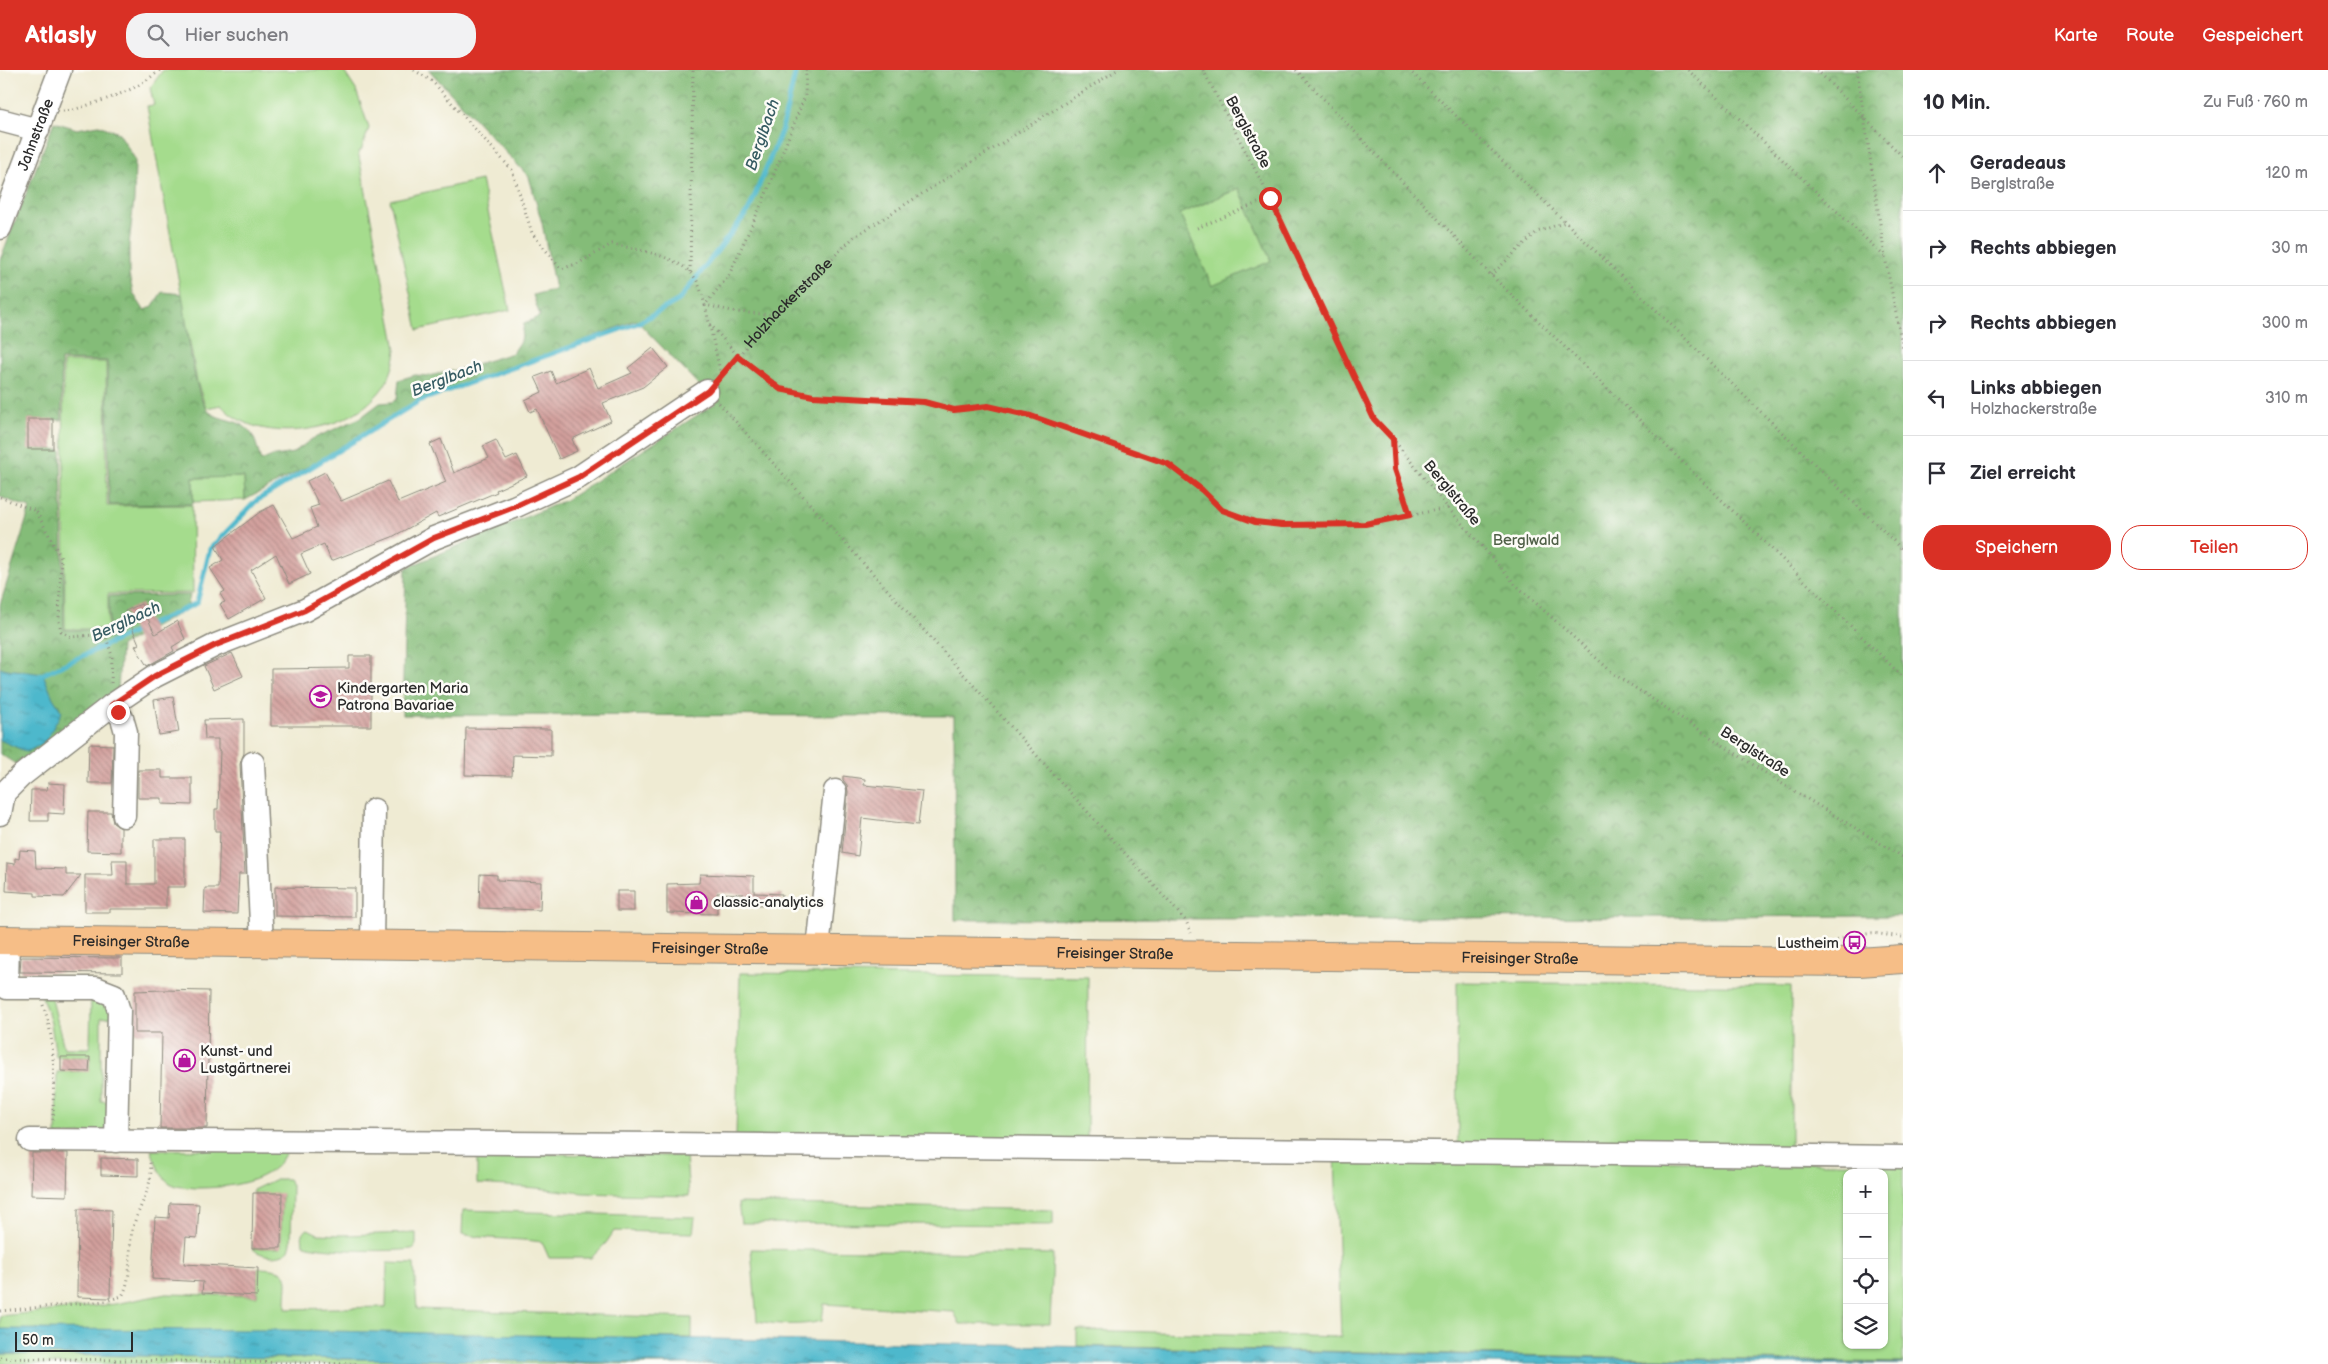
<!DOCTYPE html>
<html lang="de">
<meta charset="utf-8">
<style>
body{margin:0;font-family:"Balsamiq Sans",sans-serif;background:#f2f2f3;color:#2b2b33}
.controls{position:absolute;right:15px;bottom:15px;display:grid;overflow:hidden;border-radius:10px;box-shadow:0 1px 4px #0004}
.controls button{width:45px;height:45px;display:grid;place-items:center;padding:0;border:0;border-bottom:1px solid #e1e1e2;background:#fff;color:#2b2b33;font:25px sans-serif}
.scale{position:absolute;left:15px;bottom:12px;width:118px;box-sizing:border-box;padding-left:5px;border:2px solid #2b2b2b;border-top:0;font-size:14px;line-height:18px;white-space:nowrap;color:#2b2b2b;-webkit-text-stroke:4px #fdfcf7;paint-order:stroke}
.stop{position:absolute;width:15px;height:15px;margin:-11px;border:4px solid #d93025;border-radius:50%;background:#fff}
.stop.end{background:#d93025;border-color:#fff;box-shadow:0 1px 5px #0008}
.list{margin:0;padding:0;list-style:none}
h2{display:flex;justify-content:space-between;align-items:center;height:65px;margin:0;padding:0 20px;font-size:21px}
h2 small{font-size:16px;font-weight:400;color:#7c7c81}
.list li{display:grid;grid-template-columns:32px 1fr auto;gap:15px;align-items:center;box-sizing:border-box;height:75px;padding:0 20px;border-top:1px solid #e1e1e2}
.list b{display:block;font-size:19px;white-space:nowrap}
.list p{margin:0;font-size:16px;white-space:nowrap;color:#7c7c81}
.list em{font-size:16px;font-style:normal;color:#7c7c81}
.actions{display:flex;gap:10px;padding:15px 20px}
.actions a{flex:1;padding:11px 0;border:1px solid #d93025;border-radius:20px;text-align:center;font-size:18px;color:#d93025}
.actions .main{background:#d93025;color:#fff}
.icon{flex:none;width:28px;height:28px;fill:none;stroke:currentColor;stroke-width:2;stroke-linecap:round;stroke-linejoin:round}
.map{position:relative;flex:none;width:1903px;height:1294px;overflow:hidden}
header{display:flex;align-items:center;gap:30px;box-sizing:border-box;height:70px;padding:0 25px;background:#d93025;color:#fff}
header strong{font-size:24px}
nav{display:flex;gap:28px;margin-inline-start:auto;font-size:18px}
.search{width:350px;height:45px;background:#f2f2f3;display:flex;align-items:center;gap:12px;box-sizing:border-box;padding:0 18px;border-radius:20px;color:#7c7c81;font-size:19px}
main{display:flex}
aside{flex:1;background:#fff}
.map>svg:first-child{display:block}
.grass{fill:#a5dc8d;stroke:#68845c;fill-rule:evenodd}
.forest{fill:url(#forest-crowns);stroke:#587452;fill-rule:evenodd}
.park{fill:url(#park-tufts);stroke:#68845c}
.water{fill:url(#water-ripples);stroke:#3c727c}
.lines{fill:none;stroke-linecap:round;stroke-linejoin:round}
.stream{stroke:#4eb8cc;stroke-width:5}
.building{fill:url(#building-back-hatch)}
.minor-casing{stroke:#8d8b7f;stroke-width:25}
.major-casing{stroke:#8d8b7f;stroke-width:30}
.path{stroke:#8d8b7f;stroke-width:3;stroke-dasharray:1 4;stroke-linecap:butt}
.minor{stroke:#fff;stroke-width:22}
.major{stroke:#f6be87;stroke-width:28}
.route{stroke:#d93025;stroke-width:6}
.labels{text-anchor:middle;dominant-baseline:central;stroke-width:5;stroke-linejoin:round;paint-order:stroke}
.street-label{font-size:15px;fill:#2b2b2b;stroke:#fdfcf7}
.park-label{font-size:15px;fill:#506048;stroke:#fdfcf7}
.poi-label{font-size:15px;fill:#2b2b2b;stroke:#fdfcf7;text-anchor:start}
.water-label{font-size:16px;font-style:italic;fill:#375c63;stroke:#fdfcf7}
</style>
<header>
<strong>Atlasly</strong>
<div class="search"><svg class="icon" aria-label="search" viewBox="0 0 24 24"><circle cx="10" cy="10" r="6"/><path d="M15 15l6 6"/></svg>Hier suchen</div>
<nav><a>Karte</a><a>Route</a><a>Gespeichert</a></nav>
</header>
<main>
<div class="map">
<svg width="1903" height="1294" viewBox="0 0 1903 1294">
<defs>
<pattern id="forest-crowns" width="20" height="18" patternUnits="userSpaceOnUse" patternTransform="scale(1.25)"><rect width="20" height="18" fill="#84bc78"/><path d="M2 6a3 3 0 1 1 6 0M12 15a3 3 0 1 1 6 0" fill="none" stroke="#6c9963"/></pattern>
<pattern id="park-tufts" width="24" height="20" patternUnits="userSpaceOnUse" patternTransform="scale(1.25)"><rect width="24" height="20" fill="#a5dc8d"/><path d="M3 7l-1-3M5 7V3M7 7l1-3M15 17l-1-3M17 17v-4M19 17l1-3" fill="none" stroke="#8ebd7a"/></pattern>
<pattern id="water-ripples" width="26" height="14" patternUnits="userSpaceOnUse" patternTransform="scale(1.25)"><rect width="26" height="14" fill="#4eb8cc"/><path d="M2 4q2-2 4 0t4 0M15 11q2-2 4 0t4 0" fill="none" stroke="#4196a6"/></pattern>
<pattern id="building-back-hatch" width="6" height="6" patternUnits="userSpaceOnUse" patternTransform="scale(1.25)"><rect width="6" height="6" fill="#d3a09d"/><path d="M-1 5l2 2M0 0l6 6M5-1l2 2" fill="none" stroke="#ab8380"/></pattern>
</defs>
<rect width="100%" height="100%" fill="#fdfcf7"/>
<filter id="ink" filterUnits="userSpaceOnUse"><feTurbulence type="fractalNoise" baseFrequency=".02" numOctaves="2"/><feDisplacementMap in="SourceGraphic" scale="10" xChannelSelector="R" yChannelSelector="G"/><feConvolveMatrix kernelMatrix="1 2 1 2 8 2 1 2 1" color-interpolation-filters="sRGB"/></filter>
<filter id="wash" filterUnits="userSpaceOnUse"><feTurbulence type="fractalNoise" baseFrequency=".0096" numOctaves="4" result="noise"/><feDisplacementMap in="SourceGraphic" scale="20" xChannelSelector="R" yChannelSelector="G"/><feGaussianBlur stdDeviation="1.12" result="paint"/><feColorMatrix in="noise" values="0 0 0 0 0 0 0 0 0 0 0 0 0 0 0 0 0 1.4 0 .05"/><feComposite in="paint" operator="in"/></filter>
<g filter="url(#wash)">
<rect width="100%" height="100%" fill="#efebd3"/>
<!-- grass -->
<g class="grass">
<path d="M163,0H343L356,20L369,58L361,81H358L396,279C394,298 389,313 375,327C342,364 255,376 221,335L206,338L197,312L147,36L154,35L150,18Z"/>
<polygon points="481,110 510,240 418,260 390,130"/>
<polygon points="1240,118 1271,191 1212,217 1180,144"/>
<polygon points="63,292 106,292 107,436 192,435 193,523 108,524 108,559 65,559"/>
<polygon points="244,407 245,430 193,432 193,408"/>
<polygon points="740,903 1088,907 1087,1072 736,1067"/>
<polygon points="1457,912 1791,916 1791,1079 1458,1075"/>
<polygon points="41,924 51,925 64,978 90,978 91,927 101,926 113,947 101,948 101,1031 109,1032 111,1062 56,1066 57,1002 89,1001 90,987 56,987 51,953"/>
<path d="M287,1079C276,1113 227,1118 196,1118C189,1117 176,1118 170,1113C159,1106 156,1092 151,1080Z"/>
<polygon points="477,1083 686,1086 689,1126 583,1123 537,1118 477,1114"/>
<path d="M1335,1086L1903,1094V1293L1077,1276V1260L1341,1267ZM1847,1103H1884V1275H1847Z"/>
<path d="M276,1109H288L292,1115L291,1173L289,1180C280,1189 261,1187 252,1178H281L282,1124L253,1123V1120Z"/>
<polygon points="738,1133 1053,1140 1053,1155 741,1153"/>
<path d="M463,1140L695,1147L693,1163L614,1161L606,1173L591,1188H549L542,1172C515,1168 488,1170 462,1164Z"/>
<path d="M308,1159L318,1164L342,1165L416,1163V1174C414,1178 415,1178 411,1179C395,1182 314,1181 303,1174L302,1163Z"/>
<path d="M751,1179L1053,1184L1050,1254H960L954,1242L824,1234L822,1251C800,1256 779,1255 757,1251Z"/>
<path d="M387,1193L414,1194L417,1239L692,1248V1268L0,1264V1246L115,1234L166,1224L257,1226L258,1198C297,1199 285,1209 286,1239L386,1237Z"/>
</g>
<!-- forest -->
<path class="forest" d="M429,0H1903V846L955,850L954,646L402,645L406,498L566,430L716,333L636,250L547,285L420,330L311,395L245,430L244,407L193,408V434L109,435L107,291L61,290L62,350L29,349L28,378L61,380L64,560H109V526L190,525L187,539L121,576L117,634L22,698L0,684V535L30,438L0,427V190L54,52L77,59L99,55L119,63L135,89L134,130L129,175V205L133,223L144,240L152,237L162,222L182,224C187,253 192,313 205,337C213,351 235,348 245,357C256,365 257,379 261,391L270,387L293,383L312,369L360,348L380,333L392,332L397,329L399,310L415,305L429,306L460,299L513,283L521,271L524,254L540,246L533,225L555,219L542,153L529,107ZM1239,118L1271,191L1212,216L1180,144Z"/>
<!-- park -->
<polygon class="park" points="0,1284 715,1294 0,1294"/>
<!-- water -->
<g class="water">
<polygon points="0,598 43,604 53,628 62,642 45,672 27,682 0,670"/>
<polygon points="0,1259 285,1260 1903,1294 715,1294 0,1284"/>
</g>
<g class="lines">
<!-- stream -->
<polyline class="stream" points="39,606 197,533 210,479 256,431 419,331 638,253 679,230 749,140 782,59 796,0"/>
</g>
<g id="blocks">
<!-- building -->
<g class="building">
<polygon points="653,278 668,297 643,317 603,333 611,351 572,369 577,381 559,389 537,339 530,342 525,330 542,322 535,307 551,301 556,313 589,298 598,318 632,303 628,298"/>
<rect x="28" y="349" width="25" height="30"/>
<polygon points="441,369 454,403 489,388 483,376 496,370 506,390 517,385 527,406 496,420 497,422 438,447 436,443 392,467 331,491 324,474 301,484 310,504 289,514 276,484 251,500 266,528 229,549 220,534 225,532 220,524 225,521 210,498 223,490 215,476 260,442 274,435 293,468 317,457 310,438 319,435 307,411 325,402 341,431 388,411 398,432 446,412 430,374"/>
<polygon points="141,534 155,564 177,551 185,569 172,577 174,581 147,596 135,576 139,574 125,541"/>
<polygon points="232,583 243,606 214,619 204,596"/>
<polygon points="349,586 371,586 371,656 271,656 271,599 349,598"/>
<polygon points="173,627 179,662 159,665 154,630"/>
<polygon points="244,649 244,683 240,694 245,804 239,804 237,844 204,843 205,818 218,818 220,761 215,761 215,739 218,739 220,680 218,680 218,669 205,669 204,650"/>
<polygon points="466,658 551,659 551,686 513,685 512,706 465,705"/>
<polygon points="89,674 113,675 112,713 88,713"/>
<polygon points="138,700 162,700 162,708 192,708 192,735 162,734 162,728 138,728"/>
<polygon points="843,706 865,709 864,715 922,721 918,755 862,748 858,786 842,783 848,722 847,715 843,710"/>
<polygon points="48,713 65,714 64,744 48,743 48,751 30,751 31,720 47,720"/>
<polygon points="88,742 111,742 113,753 121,758 121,782 87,781"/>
<polygon points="154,769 185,769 185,817 166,817 166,839 110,839 110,842 85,842 85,805 113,805 112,790 127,790 127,814 154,814"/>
<polygon points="20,780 35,781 36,798 66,799 66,805 81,805 64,827 35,826 35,823 6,821 7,793 15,794 15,788 19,789"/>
<polygon points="480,804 497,805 497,810 541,812 540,840 479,838"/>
<polygon points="700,804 754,806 754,823 782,824 781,836 743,834 744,824 717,823 717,844 667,843 667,814 699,813"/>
<polygon points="275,817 355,818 355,847 275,846"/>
<rect x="617" y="821" width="17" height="20"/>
<polygon points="21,887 122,888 122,903 20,902"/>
<polygon points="162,920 209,921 207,1058 160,1058 162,963 135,963 135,921"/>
<polygon points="61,987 90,987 89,1002 61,1001"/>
<polygon points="32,1083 68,1083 67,1126 31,1125"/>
<polygon points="101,1088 138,1089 138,1106 101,1105"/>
<polygon points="253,1123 282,1123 281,1178 252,1178"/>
<polygon points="170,1133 199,1134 197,1168 186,1167 184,1194 258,1198 257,1226 202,1223 203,1212 152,1209 155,1147 169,1148"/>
<polygon points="78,1139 112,1140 110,1228 77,1227"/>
</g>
</g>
</g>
<g filter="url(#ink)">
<use href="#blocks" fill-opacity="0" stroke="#8d8b7f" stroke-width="1"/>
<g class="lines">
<defs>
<g id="minor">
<polyline points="0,50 38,60"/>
<path id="s2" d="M0,158L60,0"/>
<polyline points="112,635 122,648 126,662 124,746"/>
<polyline points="253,693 262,873"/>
<polyline points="0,744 4,723 21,706 112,635 155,606 216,575 305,540 434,468 514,437 579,407 707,321"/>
<polyline points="8,870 7,918 96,918 114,925 119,941 116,1071"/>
<polyline points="372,873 374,740"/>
<polyline points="818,879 835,721"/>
<polyline points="30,1070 665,1074 1903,1087"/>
</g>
<g id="major">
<path id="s3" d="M0,870L1741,891L1859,892L1903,889"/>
</g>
</defs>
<!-- minor casing -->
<use href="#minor" class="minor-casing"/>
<!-- major casing -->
<use href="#major" class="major-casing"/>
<!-- path -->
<g class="path">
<path d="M414,0L432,11L512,100L532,163L561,199L579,193L612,174C638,180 685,186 698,213C701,220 703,228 705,235L737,242L774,245"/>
<polyline points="1203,0 1270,128 1374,349 1393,369 1448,438 1516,515 1614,604 1781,713 1903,787"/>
<polyline points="1296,0 1491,205 1903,607"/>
<polyline points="1409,0 1903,480"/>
<polyline points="1688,0 1885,187"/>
<polyline points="1817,0 1903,87"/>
<polyline points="1857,0 1885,187 1903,280"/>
<path d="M63,41L73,40C106,29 133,23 160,0"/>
<polyline points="1197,158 1270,128"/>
<polyline points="690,202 693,0"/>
<polyline points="1491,205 1537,162 1566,152"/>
<polyline points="710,254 738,286 780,319 813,326 924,332 954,340 988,336 1031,346 1168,394 1202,420 1222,440 1255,452 1282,455 1365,454 1448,438"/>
<polyline points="721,305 705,235 729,205 766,124 805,26 806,0"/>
<path id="s1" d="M719,308L774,245L854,167L1117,0"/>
<polyline points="719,333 1186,851 1191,863"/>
<polyline points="1393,369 1395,399 1410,445"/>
<polyline points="0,427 36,441 61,488 59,551 61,561 71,567 105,564 112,586 111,614"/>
<polyline points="1837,869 1872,863 1902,867"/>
<path d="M43,935C57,972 53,1013 53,1052"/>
<path d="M0,1241L106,1231L122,1226C133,1207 128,1182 132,1161C137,1138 157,1113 149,1089"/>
<polyline points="0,1288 357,1294"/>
</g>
<!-- minor -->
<use href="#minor" class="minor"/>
<!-- major -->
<use href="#major" class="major"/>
</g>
</g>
<g class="lines" filter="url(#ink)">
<!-- route -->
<polyline class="route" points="118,642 112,635 155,606 216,575 305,540 434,468 514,437 579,407 708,321 738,286 780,319 813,326 924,332 954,340 988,336 1031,346 1168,394 1202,420 1222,440 1255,452 1282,455 1365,454 1410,445 1395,399 1393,369 1374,349 1270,128"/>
</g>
<!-- icons -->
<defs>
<symbol id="school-ring" viewBox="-11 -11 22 22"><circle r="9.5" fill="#fdfcf7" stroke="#b5179e" stroke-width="1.5"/><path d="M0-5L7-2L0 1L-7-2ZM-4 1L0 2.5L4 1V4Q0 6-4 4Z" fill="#b5179e"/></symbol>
<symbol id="shop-ring" viewBox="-11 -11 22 22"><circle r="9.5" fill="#fdfcf7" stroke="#b5179e" stroke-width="1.5"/><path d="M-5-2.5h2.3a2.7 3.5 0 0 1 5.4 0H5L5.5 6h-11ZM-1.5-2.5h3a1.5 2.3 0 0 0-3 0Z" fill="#b5179e"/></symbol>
<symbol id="bus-ring" viewBox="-11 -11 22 22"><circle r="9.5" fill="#fdfcf7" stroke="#b5179e" stroke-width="1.5"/><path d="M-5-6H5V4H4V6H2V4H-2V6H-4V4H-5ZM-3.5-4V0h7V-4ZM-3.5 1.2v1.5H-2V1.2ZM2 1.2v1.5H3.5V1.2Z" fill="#b5179e"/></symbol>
</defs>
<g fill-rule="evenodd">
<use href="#school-ring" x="308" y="614" width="25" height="25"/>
<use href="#shop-ring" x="684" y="820" width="25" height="25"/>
<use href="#bus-ring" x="1842" y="860" width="25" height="25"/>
<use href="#shop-ring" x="172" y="978" width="25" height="25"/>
</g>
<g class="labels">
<!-- street labels -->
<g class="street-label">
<text transform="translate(1248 62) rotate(62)">Berglstraße</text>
<text stroke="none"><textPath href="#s2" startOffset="100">Jahnstraße</textPath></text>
<text stroke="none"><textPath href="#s1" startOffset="102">Holzhackerstraße</textPath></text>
<text transform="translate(1452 423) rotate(50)">Berglstraße</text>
<text transform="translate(1755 682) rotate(33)">Berglstraße</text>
<text stroke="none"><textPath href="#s3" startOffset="131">Freisinger Straße</textPath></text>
<text stroke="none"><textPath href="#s3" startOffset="710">Freisinger Straße</textPath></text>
<text stroke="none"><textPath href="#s3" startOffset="1115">Freisinger Straße</textPath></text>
<text stroke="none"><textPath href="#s3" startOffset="1520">Freisinger Straße</textPath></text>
</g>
<!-- park labels -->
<g class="park-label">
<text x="1526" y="470">Berglwald</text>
</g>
<!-- poi labels -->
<g class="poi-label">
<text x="337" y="618">Kindergarten Maria<tspan x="337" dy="17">Patrona Bavariae</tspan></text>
<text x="713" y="832">classic-analytics</text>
<text x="1839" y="873" text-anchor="end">Lustheim</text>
<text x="200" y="981">Kunst- und<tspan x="200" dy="17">Lustgärtnerei</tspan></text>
</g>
<!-- water labels -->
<g class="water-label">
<text transform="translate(763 65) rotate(-71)">Berglbach</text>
<text transform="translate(447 309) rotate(-21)">Berglbach</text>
<text transform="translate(126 552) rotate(-25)">Berglbach</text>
</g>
</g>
</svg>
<div class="controls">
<button>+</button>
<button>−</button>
<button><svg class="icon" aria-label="locate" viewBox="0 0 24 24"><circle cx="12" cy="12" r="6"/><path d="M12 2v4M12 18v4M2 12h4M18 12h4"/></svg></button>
<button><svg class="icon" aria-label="layers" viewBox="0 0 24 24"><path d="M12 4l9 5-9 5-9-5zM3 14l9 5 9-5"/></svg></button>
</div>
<div class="scale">50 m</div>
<div class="stop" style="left:1270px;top:128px"></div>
<div class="stop end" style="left:118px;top:642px"></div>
</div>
<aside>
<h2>10 Min.<small>Zu Fuß · 760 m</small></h2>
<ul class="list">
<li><svg class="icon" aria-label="ahead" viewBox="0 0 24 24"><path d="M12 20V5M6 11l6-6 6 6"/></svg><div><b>Geradeaus</b><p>Berglstraße</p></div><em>120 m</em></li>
<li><svg class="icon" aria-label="right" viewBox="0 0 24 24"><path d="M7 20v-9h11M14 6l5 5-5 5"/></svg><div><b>Rechts abbiegen</b></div><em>30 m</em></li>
<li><svg class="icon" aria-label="right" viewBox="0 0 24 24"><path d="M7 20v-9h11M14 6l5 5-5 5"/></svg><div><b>Rechts abbiegen</b></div><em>300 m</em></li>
<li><svg class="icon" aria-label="left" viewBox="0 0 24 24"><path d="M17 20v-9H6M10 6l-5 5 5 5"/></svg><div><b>Links abbiegen</b><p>Holzhackerstraße</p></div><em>310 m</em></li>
<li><svg class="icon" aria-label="arrive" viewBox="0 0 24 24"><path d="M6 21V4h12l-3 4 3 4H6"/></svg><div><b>Ziel erreicht</b></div></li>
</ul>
<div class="actions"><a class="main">Speichern</a><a>Teilen</a></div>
</aside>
</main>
